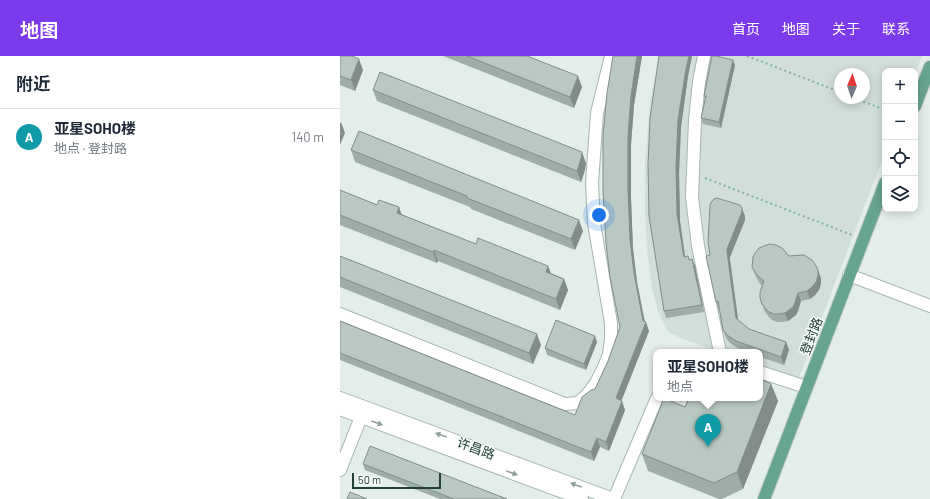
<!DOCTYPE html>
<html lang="zh">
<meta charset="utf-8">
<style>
body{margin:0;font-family:Barlow,"Noto Sans SC",sans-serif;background:#f6f6f7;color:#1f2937}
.controls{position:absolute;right:12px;top:12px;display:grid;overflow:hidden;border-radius:8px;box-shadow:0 2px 10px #0003}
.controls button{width:36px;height:36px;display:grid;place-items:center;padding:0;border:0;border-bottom:1px solid #e0e1e3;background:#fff;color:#1f2937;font:20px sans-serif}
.compass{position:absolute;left:494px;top:12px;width:36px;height:36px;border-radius:50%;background:#fff;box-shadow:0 2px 10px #0003;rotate:2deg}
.scale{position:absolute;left:12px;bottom:10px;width:89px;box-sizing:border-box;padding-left:4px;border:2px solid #234037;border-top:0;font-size:11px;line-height:14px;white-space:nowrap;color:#234037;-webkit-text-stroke:3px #f5faf7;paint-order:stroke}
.you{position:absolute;left:259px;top:159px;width:14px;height:14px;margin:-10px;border:3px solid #fff;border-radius:50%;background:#1a73e8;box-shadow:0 0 0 6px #1a73e833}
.badge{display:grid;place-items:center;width:26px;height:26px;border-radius:50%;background:#7c3aed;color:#fff;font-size:13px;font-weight:700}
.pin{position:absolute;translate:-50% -33px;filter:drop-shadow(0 1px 2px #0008)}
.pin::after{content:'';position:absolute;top:21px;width:14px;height:12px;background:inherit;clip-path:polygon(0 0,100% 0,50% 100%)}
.popup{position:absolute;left:313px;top:293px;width:110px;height:52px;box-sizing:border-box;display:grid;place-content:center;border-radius:8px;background:#fff;filter:drop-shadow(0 1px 3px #0005);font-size:13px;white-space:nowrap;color:#747a83}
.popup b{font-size:15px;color:#1f2937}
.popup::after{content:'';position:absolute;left:50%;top:100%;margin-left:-8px;border:8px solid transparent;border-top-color:#fff}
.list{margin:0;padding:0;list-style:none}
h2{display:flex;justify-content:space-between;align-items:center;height:52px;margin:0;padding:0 16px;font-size:17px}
h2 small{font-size:13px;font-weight:400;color:#747a83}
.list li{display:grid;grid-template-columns:26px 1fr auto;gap:12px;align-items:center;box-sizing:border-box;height:56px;padding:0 16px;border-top:1px solid #e0e1e3}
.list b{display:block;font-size:15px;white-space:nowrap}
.list p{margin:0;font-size:13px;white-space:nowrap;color:#747a83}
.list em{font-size:13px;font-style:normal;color:#747a83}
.icon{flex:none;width:22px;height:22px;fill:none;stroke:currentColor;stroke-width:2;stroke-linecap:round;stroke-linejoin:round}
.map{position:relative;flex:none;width:590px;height:443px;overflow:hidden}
header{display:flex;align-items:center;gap:24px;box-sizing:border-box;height:56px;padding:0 20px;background:#7c3aed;color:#fff}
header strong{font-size:19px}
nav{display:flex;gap:22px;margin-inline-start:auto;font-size:14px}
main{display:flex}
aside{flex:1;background:#fff}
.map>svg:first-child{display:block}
.built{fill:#d2ded8;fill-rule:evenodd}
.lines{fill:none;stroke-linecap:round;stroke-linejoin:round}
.minor-casing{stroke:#a6b6b0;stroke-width:14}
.major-casing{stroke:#c1cac7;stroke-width:14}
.path{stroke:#84b2a2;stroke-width:2;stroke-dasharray:2 3;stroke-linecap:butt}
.minor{stroke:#fff;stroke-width:12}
.major{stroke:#68a492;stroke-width:12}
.wall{fill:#9fada7}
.shaded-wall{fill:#828d88}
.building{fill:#b9c9c2;stroke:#828d88}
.oneway{fill:#91a09b}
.labels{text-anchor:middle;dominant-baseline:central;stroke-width:3;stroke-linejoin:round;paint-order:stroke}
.street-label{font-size:13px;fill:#234037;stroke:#f5faf7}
</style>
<header>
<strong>地图</strong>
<nav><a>首页</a><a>地图</a><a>关于</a><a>联系</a></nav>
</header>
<main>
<aside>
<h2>附近<small></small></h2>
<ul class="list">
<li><span class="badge" style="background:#0f9aa8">A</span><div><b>亚星SOHO楼</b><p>地点 · 登封路</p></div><em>140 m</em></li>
</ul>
</aside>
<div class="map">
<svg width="590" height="443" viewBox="0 0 590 443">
<rect width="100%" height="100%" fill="#e4eee9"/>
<!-- built -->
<path class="built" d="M319,0H582L575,18V15H545V97L458,324L420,311V296H380L343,283L328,276L318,255L312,232L307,194L305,154V108L310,46ZM500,18H524V42H500Z"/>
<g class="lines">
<defs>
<g id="minor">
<polyline points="364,0 359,26 355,64 352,141 358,190 380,296"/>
<polyline points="509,219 590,250"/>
<polyline points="0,258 225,348 238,347 247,339 256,327 264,311 269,298 271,283 271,267 254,167 252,127 257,57 271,0"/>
<polyline points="420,316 466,331"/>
<polyline points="0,342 273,443"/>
<polyline points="0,353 242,443"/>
<polyline points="0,414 21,361"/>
<polyline points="274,443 317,342"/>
</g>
<g id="major">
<polyline points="575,50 590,11"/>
<polyline points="424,443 545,127"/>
</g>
</defs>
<!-- minor casing -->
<use href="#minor" class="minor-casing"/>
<!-- major casing -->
<use href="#major" class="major-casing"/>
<!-- path -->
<g class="path">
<polyline points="407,0 500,36"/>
<polyline points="514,42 545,54"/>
<polyline points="365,122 512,179"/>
</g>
<!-- minor -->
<use href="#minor" class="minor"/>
<!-- major -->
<use href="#major" class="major"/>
</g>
<!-- wall -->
<g class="wall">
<polygon points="0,0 23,14 15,35 0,29"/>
<polygon points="103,0 187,0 242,31 234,52"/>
<polygon points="273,0 302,0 294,49 291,89 291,143 293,193 297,226 305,266 309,275 281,345 285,354 269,395 260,391 254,405 0,304 0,265 235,359 255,333 268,305 280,271"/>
<polygon points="319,0 352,0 348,20 341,71 339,117 340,165 345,200 349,204 352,203 355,210 364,256 326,262 324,255"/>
<polygon points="395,9 381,72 363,68 361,62 365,43 364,40"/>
<polygon points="33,34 246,107 245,114 241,126 37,45"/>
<polygon points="11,94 243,175 235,194 131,153 130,151 15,106"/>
<polygon points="0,134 136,188 208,210 211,217 224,223 228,234 220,254 98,205 97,207 0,169"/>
<polygon points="405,160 405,164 390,201 390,204 398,264 409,273 446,286 449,294 444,309 420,301 420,296 406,296 399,293 390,287 386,282 383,274 380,254 379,254 376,246 370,199"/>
<polygon points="0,200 201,289 193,308 0,231"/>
<polygon points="449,200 481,222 481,228 479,234 475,239 470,243 461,245 458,255 456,259 448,265 443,266 437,266 432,264 428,260 425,256 420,242 423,230 420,228 415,219 412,211"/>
<polygon points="257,286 246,314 207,299 205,292"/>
<polygon points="431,328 438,345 403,433 382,443 379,443 308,415 302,398 345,351"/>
<polygon points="23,408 167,443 100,443 25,414"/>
</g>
<!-- shaded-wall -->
<g class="shaded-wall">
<polygon points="297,0 302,0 294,49 291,89 291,143 293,193 297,226 305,268 306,266 309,275 279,351 276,342 303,265 294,217 290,184 288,134 288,80 291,40"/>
<polygon points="349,0 352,0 348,20 341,71 339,117 340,165 346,207 344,201 337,158 336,110 338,64 346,13"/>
<polygon points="19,3 23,14 15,35 11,24"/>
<polygon points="393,4 395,9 381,72 379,66"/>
<polygon points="238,20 242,31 234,52 230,41"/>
<polygon points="1,66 5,77 0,89 0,68"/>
<polygon points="242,96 246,107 245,114 241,126 237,115"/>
<polygon points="59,151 63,162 57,157"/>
<polygon points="402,152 405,160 405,164 390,201 390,204 399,270 396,262 387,196 387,193"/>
<polygon points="239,164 243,175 235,194 231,183"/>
<polygon points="94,194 98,205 97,207 93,196"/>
<polygon points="352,203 355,210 364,256 362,249"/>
<polygon points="208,210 212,221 206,216"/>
<polygon points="478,214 481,222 481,228 479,234 475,239 470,243 467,235"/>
<polygon points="224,223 228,234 220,254 216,243"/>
<polygon points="458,237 461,245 458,255 456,259 448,265 445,257"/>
<polygon points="197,278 201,289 193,308 189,297"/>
<polygon points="255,280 257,286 246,314 244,308"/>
<polygon points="446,286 449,294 444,309 441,301"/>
<polygon points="431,328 438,345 403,433 397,416"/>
<polygon points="282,345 285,354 269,395 266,386"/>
<polygon points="257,382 260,391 254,405 251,396"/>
</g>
<!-- building -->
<g class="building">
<polygon points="0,0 12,0 19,3 11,24 0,20"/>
<polygon points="127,0 187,0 238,20 230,41"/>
<polygon points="273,0 297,0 291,40 288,80 288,134 290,184 294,217 303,265 306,266 276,342 282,345 266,386 257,382 251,396 0,297 0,265 235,359 242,341 251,334 255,333 268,305 280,271 270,221 266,187 263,135 263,80 267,37"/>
<polygon points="319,0 349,0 346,13 338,64 336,110 337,158 344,201 348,200 349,204 352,203 362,249 324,255 309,160 308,109 310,62"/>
<polygon points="372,0 376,0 393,4 379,66 361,62 366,40 364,40"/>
<polygon points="40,16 242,96 241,103 237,115 33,34"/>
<polygon points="19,75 239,164 231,183 127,142 127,140 11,94"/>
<polygon points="0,134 37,149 39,144 59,151 57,157 136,188 138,182 208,210 206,216 224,223 216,243 94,194 93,196 0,159"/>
<polygon points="377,142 400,149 402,152 402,156 387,193 387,196 396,262 409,273 446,286 441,301 396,285 387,279 383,274 378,245 376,246 366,200 370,199 368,186 370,149 372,145 374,143"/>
<polygon points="430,188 436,189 442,192 449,200 464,199 472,204 475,208 478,214 478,220 476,226 472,231 467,235 458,237 455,247 453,251 445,257 440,258 434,258 429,256 425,252 422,248 420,242 420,236 424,225 417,219 412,211 413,201 415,197 419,192 424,190"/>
<polygon points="0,200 197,278 189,297 0,221"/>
<polygon points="216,264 255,280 244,308 205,292"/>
<polygon points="420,323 431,328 397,416 374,427 302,398 324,342 345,351 349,342 420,342"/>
<polygon points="30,390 167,443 114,443 23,408"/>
<polygon points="10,436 27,443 7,443"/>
</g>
<!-- one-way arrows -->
<defs><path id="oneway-solid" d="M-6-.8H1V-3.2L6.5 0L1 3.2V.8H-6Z"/></defs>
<g class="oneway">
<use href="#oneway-solid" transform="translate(37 367) rotate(20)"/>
<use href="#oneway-solid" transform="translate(101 379) rotate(-160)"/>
<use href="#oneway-solid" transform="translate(172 417) rotate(20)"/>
<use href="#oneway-solid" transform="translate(236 429) rotate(-160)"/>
</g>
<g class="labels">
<!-- street labels -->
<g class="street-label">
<text transform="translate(471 280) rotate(-69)">登封路</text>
<text transform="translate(136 392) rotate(20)">许昌路</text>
</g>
</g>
</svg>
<div class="controls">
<button>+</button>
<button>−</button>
<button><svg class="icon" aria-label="locate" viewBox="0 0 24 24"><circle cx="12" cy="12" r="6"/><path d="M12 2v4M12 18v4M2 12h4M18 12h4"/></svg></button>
<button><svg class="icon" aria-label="layers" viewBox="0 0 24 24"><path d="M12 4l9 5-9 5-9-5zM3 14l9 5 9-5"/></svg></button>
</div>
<svg class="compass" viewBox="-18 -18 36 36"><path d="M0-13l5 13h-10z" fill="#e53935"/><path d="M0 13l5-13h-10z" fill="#747a83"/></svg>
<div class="scale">50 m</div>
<div class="you"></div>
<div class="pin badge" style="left:368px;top:391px;background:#0f9aa8">A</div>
<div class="popup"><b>亚星SOHO楼</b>地点</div>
</div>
</main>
